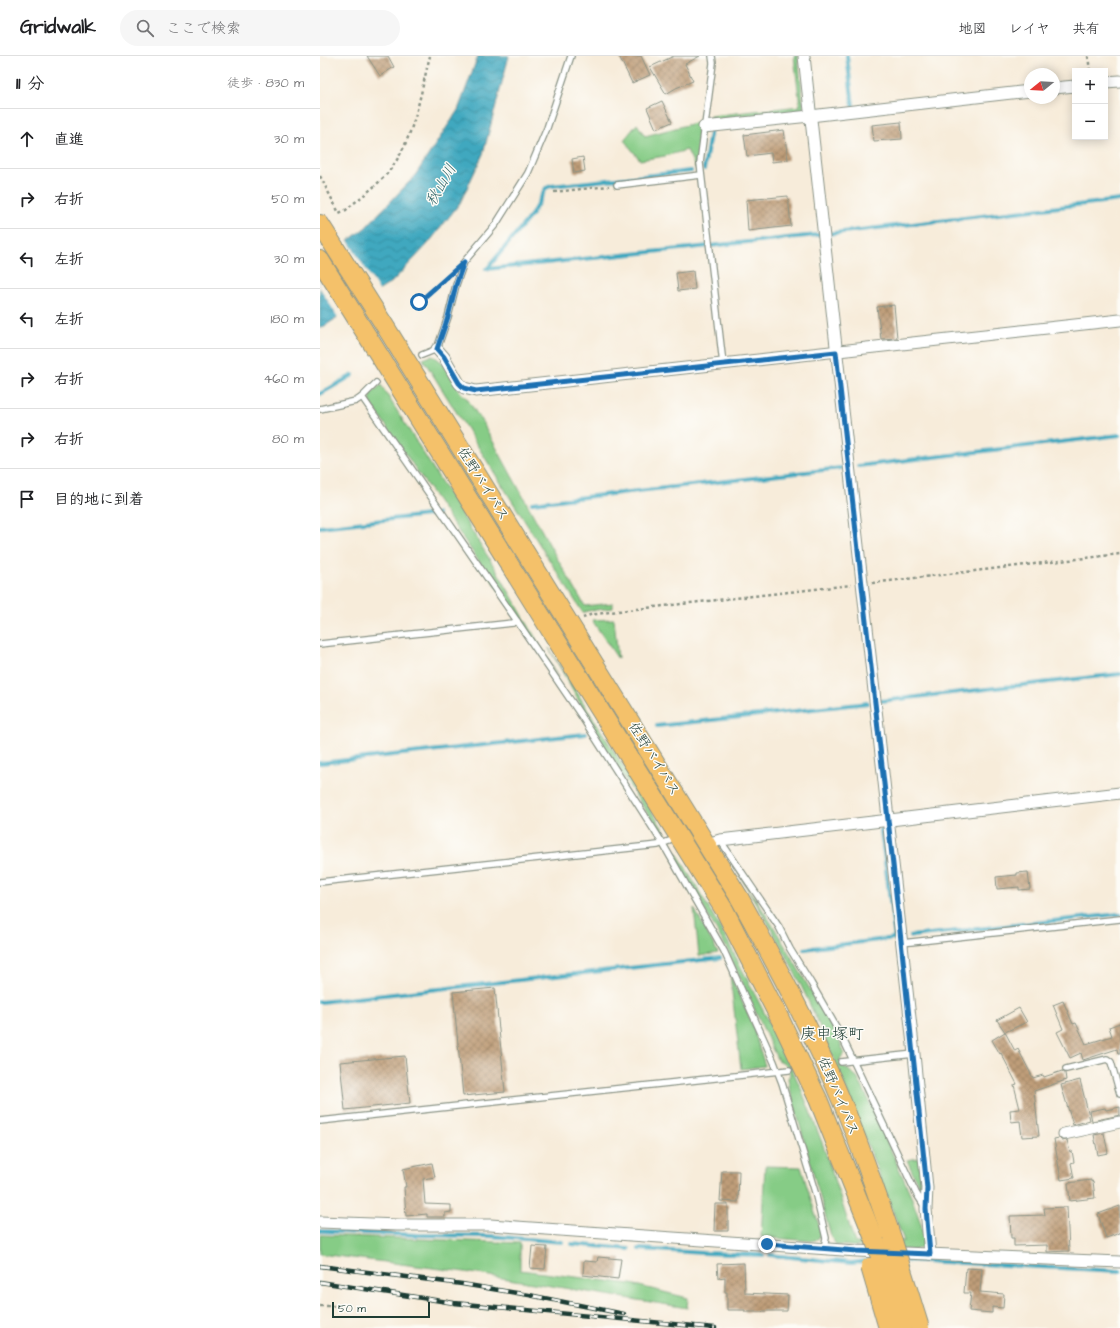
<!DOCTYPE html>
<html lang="ja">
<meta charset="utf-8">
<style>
body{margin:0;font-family:"Architects Daughter","Klee One",sans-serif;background:#f6f6f6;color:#202124}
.controls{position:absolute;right:12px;top:12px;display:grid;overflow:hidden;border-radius:0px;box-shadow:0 2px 10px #0003}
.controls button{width:36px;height:36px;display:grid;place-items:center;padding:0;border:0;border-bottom:1px solid #e0e0e0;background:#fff;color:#202124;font:20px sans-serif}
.compass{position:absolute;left:704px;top:12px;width:36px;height:36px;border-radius:50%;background:#fff;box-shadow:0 2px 10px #0003;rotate:252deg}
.scale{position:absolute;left:12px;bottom:10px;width:98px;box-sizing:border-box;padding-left:4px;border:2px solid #1f3d34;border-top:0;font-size:11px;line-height:14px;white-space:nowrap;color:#1f3d34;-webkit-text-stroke:3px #fdfcf7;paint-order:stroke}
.stop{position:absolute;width:12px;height:12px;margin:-9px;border:3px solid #1f6fb2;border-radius:50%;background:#fff}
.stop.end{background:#1f6fb2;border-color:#fff;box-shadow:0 1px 4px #0008}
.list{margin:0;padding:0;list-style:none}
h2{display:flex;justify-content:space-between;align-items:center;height:52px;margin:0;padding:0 16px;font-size:17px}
h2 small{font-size:13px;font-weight:400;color:#757577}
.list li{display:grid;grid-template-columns:26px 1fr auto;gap:12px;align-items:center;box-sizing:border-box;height:60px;padding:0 16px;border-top:1px solid #e0e0e0}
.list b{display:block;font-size:15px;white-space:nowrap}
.list em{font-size:13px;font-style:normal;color:#757577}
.icon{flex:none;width:22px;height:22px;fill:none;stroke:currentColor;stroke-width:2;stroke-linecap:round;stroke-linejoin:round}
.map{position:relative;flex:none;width:800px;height:1272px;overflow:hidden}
header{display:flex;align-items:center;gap:24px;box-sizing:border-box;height:56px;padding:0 20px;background:#fff;border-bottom:1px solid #e0e0e0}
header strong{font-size:19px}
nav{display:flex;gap:22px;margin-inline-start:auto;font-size:14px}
.search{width:280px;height:36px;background:#f6f6f6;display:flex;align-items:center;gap:10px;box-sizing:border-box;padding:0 14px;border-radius:22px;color:#757577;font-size:15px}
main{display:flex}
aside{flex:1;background:#fff}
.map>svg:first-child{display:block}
.grass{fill:#86cc86;stroke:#52845d}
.water{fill:url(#water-waves);stroke:#2f727a}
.pier{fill:#f7ecda}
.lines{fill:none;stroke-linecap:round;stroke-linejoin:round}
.stream{stroke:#3fa8bf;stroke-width:4}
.building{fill:url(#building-cross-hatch)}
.service-casing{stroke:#8b9487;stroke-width:8}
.minor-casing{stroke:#8b9487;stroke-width:13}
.trunk-casing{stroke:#8b9487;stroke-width:20}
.path{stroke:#8b9487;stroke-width:2.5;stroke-dasharray:3 3;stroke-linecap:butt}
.service{stroke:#fff;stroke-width:5.5}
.minor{stroke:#fff;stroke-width:11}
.trunk{stroke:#f4c16a;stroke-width:18}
.rail-casing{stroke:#1f3d34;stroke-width:4.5}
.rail{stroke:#fdfcf7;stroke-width:3;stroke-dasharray:9;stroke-linecap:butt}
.trunk-bridge-casing{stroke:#8b9487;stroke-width:20;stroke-linecap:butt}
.trunk-bridge{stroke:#f4c16a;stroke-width:18}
.route{stroke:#1f6fb2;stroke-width:5}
.labels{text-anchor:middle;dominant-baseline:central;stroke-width:3;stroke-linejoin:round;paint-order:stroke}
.street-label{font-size:14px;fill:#1f3d34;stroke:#fdfcf7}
.water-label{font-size:15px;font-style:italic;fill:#2a6265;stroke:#fdfcf7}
.quarter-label{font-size:16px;fill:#1f3d34;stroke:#fdfcf7}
</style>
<header>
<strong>Gridwalk</strong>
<div class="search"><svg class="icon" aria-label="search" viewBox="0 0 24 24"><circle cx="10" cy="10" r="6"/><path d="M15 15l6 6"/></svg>ここで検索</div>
<nav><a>地図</a><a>レイヤ</a><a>共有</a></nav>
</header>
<main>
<aside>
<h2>11 分<small>徒歩 · 830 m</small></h2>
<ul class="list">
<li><svg class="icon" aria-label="ahead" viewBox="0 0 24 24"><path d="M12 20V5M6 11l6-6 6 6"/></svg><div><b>直進</b></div><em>30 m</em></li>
<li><svg class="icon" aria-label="right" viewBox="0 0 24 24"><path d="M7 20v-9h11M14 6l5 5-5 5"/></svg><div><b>右折</b></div><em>50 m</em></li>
<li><svg class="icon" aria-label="left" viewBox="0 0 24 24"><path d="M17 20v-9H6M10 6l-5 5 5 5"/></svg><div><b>左折</b></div><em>30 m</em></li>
<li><svg class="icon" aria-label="left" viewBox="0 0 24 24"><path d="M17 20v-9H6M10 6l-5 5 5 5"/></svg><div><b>左折</b></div><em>180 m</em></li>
<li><svg class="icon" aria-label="right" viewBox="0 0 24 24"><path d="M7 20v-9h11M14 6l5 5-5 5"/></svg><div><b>右折</b></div><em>460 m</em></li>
<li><svg class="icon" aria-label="right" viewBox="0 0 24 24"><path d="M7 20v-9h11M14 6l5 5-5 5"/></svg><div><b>右折</b></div><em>80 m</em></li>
<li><svg class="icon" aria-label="arrive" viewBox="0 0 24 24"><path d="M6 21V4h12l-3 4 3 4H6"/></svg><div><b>目的地に到着</b></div></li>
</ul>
</aside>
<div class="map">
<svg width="800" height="1272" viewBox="0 0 800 1272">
<defs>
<pattern id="water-waves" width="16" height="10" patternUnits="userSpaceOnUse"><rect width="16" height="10" fill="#3fa8bf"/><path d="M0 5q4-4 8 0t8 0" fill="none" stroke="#348a9c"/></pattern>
<pattern id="building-cross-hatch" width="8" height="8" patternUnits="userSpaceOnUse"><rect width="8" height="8" fill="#bf9e79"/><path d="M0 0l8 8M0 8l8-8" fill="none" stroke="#9b8264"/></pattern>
</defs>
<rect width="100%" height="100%" fill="#fdfcf7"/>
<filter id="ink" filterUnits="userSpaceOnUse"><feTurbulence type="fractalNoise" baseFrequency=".025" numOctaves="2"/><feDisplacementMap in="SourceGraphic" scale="8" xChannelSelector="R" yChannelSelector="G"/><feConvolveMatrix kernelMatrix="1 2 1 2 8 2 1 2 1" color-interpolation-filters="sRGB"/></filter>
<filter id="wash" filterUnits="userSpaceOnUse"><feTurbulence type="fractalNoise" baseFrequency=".012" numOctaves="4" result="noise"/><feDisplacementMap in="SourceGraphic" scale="16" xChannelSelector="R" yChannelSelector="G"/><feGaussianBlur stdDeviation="0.9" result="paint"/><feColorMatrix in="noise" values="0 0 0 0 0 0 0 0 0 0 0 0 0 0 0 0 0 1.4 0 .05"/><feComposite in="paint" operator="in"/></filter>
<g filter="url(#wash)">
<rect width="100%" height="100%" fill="#f7ecda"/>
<!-- grass -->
<g class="grass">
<polygon points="474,0 478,0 484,54 390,64 390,60 480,50"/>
<polygon points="382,65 376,113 367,94 345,100 320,104 304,84 317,68 325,80"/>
<polygon points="111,300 115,301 123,307 141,337 146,341 164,369 234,497 265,550 293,547 293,552 267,555 263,557 216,483 103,303"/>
<polygon points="61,329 180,520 238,621 50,346 51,337"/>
<polygon points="294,563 298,603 272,564"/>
<polygon points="229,592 346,778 344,780 340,777 261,655 262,651"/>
<path d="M354,796L357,797L406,882L467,1001L482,1035L503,1089L535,1187L584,1185C553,1103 523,1020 486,940C464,892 436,847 409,802L455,873L519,983L524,997L520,1003L523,1010L536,1020L544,1034L590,1137L601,1168L604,1183L601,1192L593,1194L516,1189L511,1180L470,1034L468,1022L470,1019C469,1011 465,1008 458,1005L407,893L355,802Z"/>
<polygon points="374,852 398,897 379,900"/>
<polygon points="410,919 432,967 445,1010 421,1013"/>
<polygon points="599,1102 601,1130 598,1129 587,1104"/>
<polygon points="445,1110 481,1111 501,1176 498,1183 491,1185 441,1181"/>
<polygon points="0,1179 200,1187 200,1214 311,1228 368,1242 367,1252 145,1216 0,1198"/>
</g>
<!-- water -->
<polygon class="water" points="158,0 189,0 163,98 140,147 107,189 72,226 0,273 0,206 45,172 94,121 138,54"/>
<!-- pier -->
<polygon class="pier" points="27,183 60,236 19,263 0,232 0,204"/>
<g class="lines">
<!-- stream -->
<g class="stream">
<polyline points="527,0 533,50"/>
<polyline points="384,113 391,72"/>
<polyline points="166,213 497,179 800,144"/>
<polyline points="167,213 212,158 226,132 231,130 371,115"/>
<polyline points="0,338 33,319"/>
<polyline points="538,410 800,379"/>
<polyline points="212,447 521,412"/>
<polyline points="0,471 117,458"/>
<polyline points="561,645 800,618"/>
<polyline points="337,670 548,647"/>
<polyline points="0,707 265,678"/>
<polyline points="591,880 800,858"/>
<polyline points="484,893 575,882 561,774"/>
<polyline points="0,946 400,902"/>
<polyline points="0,1175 98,1179 170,1180 242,1186"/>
<polyline points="252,1188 309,1193"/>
<polyline points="319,1193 383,1197 443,1199"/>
<polyline points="450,1199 531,1207 547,1205"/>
<polyline points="584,1204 800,1215"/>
</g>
</g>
<g id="blocks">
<!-- building -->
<g class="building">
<polygon points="47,0 68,0 74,11 60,20"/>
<polygon points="299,0 321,0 330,19 312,27"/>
<polygon points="354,0 380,0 365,8 373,25 356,32 346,38 330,11"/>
<polygon points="342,45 352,66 336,73 327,52"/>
<polygon points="581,66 582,83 554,85 552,69"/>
<polygon points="464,74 468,104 452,106 451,97 427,100 424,79"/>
<polygon points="263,101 265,115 254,117 252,103"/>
<polygon points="468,140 471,170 428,175 426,144"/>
<polygon points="373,215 375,233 358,235 356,217"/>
<polygon points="574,249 577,282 561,283 557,251"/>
<polygon points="708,816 710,833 699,834 699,831 677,833 676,821 697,819 697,817"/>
<polygon points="175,932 185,1036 143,1040 133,936"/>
<polygon points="743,945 753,968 756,967 766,988 792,980 789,971 800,967 800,998 798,998 797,993 763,1004 761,997 750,1002 737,976 743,973 733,949"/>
<polygon points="699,952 707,966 685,976 677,964"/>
<polygon points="685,976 695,995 698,993 713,1022 723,1019 724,1021 742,1015 745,1017 746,1024 714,1035 719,1080 702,1081 700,1065 691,1066 690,1054 700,1053 694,1029 697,1028 681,997 680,998 672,984"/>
<polygon points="85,1000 90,1047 25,1054 20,1006"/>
<polygon points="760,1024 770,1064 753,1069 741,1029"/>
<polygon points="800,1051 800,1059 772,1065 770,1055 785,1052 786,1054"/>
<polygon points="784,1077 788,1097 778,1099 774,1079"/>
<polygon points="739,1082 742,1085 747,1084 750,1096 752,1095 754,1106 751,1107 754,1122 741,1124 734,1083"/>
<polygon points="112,1107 115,1121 103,1123 105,1148 131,1149 131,1156 125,1157 125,1161 107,1161 107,1158 86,1160 84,1131 86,1131 83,1113"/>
<polygon points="402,1115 419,1115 418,1146 400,1145"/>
<polygon points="771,1124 771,1126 773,1125 775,1142 750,1145 748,1127"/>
<polygon points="395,1148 408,1148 408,1175 394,1175"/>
<polygon points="800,1150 800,1177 786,1182 778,1158"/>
<polygon points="747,1151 749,1195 727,1196 727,1189 694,1190 694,1182 691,1182 690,1160 725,1159 724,1152"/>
<polygon points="212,1190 227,1191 225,1213 210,1212"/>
<polygon points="278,1201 301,1203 298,1223 263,1219 264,1205 277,1206"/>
<polygon points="424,1207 425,1237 468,1239 467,1255 443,1255 442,1256 425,1256 425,1254 407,1254 407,1236 405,1236 405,1221 398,1222 397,1208"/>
<polygon points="646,1212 662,1213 660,1236 684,1238 683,1252 672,1251 672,1257 649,1255 651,1237 644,1237"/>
</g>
</g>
</g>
<g filter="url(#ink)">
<use href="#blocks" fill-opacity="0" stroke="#8b9487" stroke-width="1"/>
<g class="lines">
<defs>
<g id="service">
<polyline points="392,0 393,7 392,15 380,107 403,308"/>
<polyline points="297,129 381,119"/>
<polyline points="102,299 117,293 128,261 136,229 144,206 176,168 208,117 227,72 251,0"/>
<polyline points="42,341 197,565 262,661 343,788 404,895 454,1006 462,1027 495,1136 506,1182 504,1192"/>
<polyline points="0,353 36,345 42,341 56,327"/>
<polyline points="0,588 193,567 197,565"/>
<polyline points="400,784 459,871 470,893 491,927 522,981 596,1137 605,1151"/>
<polyline points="0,826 338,789 352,784 357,781"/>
<polyline points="582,887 800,863"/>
<polyline points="521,1006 594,998"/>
<polyline points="746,1013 787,1003 791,1006 800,1038"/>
<polyline points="0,1065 469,1014"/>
</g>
<g id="minor">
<polyline points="484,0 594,998 607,1132 606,1153 610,1198"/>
<polyline points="785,26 800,25"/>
<polyline points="734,32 755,30"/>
<polyline points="384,71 490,60 710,35"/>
<polyline points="117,293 124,301 139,327 144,332 156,335 800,264"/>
<polyline points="387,788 400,784 800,737"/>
<polyline points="744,1078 800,1066"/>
<polyline points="0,1166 78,1169 170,1169 537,1195 800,1206"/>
</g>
<g id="trunk">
<path d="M0,168L65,270L419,841C457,910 495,980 525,1053C543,1097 558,1141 573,1185"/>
<polyline points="0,204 405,855 461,965 498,1043 555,1185"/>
</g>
</defs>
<!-- service casing -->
<use href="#service" class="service-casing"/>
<!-- minor casing -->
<use href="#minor" class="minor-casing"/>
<!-- trunk casing -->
<use href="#trunk" class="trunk-casing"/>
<!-- path -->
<g class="path">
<polyline points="768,0 770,15"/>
<path d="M0,120L19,157L26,154C37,144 50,135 61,124C93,93 99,42 110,0"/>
<polyline points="234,136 289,130"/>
<polyline points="99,246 130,219"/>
<polyline points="552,527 800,498"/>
<polyline points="263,562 270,559 290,556 531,529"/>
<polyline points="0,1250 14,1250"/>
</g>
<!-- service -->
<use href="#service" class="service"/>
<!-- minor -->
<use href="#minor" class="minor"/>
<!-- trunk -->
<use href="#trunk" class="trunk"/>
<defs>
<g id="rail">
<polyline points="0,1210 142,1228 209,1239 304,1258"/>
<polyline points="0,1226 134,1247 395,1272"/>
</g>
</defs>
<!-- rail casing -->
<use href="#rail" class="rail-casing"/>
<!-- rail -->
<use href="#rail" class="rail"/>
<defs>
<g id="trunk-bridge">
<polyline points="555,1185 582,1272"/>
<polyline points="573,1185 600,1272"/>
<polyline points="550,1211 568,1272"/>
</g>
</defs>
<!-- trunk-bridge casing -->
<use href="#trunk-bridge" class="trunk-bridge-casing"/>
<!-- trunk-bridge -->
<use href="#trunk-bridge" class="trunk-bridge"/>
</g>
</g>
<g class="lines" filter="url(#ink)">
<!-- route -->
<path class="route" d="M99,246L144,206L136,229L128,261L117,293L124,301L139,327L144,332L156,335L516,296C547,575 579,853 607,1132L606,1153L610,1198L537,1195L447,1188"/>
</g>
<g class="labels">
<!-- street labels -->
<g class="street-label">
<text transform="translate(163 428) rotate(58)">佐野バイパス</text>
<text transform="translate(334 703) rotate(58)">佐野バイパス</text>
<text transform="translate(518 1040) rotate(67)">佐野バイパス</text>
</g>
<!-- water labels -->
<g class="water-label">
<text transform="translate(121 129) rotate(-60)">秋山川</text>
</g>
<!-- quarter labels -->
<g class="quarter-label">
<text x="512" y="978">庚申塚町</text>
</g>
</g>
</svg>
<div class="controls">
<button>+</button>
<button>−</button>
</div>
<svg class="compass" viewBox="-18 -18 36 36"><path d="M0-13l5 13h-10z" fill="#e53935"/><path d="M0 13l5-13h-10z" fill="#757577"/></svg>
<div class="scale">50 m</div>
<div class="stop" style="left:99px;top:246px"></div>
<div class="stop end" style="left:447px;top:1188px"></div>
</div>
</main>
